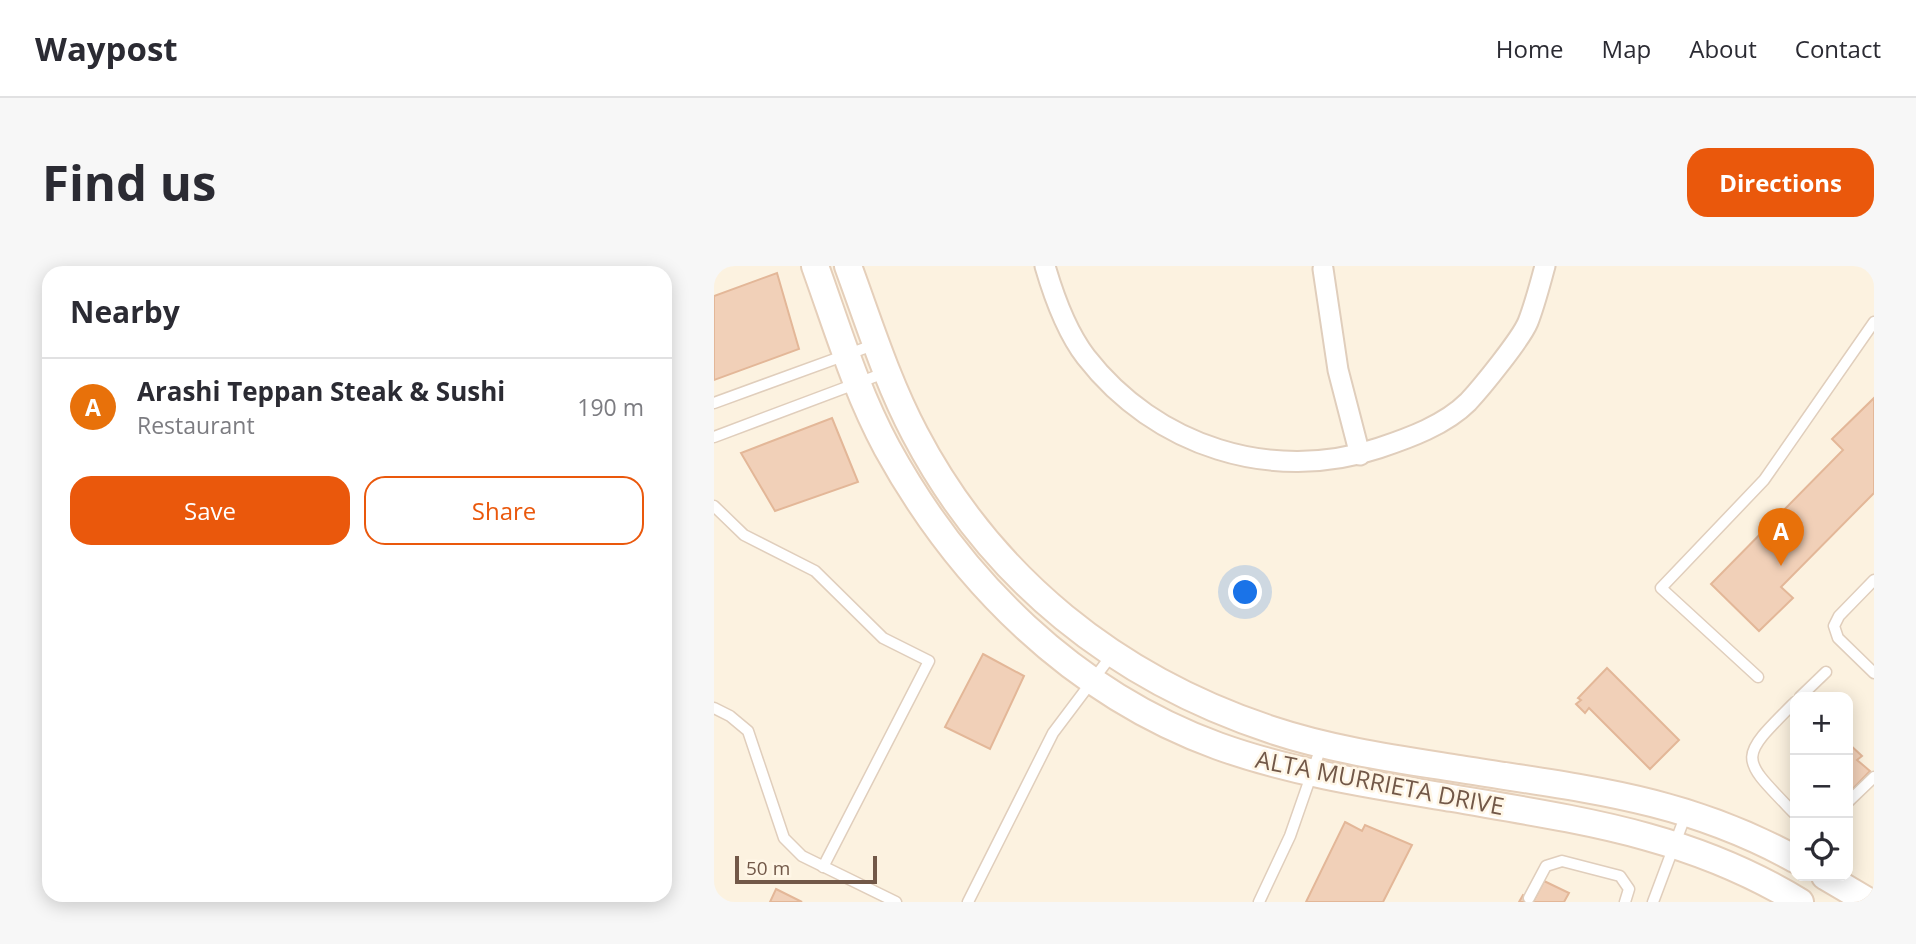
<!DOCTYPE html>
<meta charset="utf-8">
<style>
body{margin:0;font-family:"Open Sans",sans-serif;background:#f7f7f7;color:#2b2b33}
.controls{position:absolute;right:21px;bottom:21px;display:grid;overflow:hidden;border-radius:14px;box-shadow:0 4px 18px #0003}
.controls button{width:63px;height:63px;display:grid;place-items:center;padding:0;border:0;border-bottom:2px solid #e1e1e2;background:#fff;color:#2b2b33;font:35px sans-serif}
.scale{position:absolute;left:21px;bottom:18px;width:142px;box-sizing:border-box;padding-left:7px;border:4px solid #725848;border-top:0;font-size:19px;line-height:24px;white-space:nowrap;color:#725848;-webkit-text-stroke:5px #fff6e6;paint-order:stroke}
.you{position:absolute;left:532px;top:327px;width:24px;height:24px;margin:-18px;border:5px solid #fff;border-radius:50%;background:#1a73e8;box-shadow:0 0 0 10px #1a73e833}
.badge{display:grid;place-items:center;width:46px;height:46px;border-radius:50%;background:#ea580c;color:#fff;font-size:23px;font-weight:700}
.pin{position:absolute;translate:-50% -58px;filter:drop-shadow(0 2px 4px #0008)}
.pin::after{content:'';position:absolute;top:37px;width:24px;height:21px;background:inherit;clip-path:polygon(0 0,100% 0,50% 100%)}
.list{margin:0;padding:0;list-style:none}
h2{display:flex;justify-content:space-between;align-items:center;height:91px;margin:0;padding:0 28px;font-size:30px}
h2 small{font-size:23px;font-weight:400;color:#7c7c81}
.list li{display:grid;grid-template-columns:46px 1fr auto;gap:21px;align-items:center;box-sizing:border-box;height:98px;padding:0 28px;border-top:2px solid #e1e1e2}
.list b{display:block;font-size:26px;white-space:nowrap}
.list p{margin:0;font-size:23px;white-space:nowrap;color:#7c7c81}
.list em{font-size:23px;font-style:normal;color:#7c7c81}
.actions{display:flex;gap:14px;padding:21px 28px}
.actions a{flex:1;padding:16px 0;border:2px solid #ea580c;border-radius:21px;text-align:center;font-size:24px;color:#ea580c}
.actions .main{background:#ea580c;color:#fff}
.icon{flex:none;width:38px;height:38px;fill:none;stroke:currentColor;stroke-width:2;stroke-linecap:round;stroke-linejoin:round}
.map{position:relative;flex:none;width:1160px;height:636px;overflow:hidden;border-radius:21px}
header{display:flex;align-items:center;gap:42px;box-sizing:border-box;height:98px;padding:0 35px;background:#fff;border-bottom:2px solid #e1e1e2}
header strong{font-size:33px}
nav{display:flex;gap:38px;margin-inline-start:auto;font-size:24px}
.intro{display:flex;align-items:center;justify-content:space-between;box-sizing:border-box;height:168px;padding:0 42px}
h1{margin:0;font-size:49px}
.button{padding:18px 32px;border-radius:21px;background:#ea580c;color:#fff;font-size:24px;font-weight:700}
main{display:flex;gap:42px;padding:0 42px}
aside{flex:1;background:#fff;border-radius:21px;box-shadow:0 4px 18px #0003}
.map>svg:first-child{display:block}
.building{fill:#f1d0b8;stroke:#e3b798;stroke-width:2}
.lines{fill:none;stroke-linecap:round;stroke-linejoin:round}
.lane-casing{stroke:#e0cebc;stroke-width:13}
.street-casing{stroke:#e0cebc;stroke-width:23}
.secondary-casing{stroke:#e5cfba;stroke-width:30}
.lane{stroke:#fff;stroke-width:10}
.street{stroke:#fff;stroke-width:19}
.secondary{stroke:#fff;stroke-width:26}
.labels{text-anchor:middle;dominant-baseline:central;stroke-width:5;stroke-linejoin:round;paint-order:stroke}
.street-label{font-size:24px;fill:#725848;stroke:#fff6e6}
</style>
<header>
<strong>Waypost</strong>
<nav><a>Home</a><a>Map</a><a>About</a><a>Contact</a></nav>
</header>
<div class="intro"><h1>Find us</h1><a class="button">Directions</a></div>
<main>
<aside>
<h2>Nearby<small></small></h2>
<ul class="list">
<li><span class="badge" style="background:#e8710a">A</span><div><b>Arashi Teppan Steak &amp; Sushi</b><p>Restaurant</p></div><em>190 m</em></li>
</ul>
<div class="actions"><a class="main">Save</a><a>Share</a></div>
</aside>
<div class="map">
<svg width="1160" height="636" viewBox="0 0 1160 636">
<rect width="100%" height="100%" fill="#fcf2e0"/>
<!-- building -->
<g class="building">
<polygon points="63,7 85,83 0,114 0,30"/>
<polygon points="1160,132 1160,227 1067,321 1079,332 1045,365 997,318 1129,184 1118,173"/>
<polygon points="118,152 144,216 61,245 27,187"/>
<polygon points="269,388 310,410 276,483 231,461"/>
<polygon points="893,402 965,474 936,503 875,442 871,447 862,438 867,434 864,432"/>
<polygon points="1134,477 1148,490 1143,494 1156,505 1134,528"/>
<polygon points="631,556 648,565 651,559 698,579 669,636 592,636"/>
<polygon points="830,615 855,627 850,636 805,636 809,629 820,634"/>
<polygon points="62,623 88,636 56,636"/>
</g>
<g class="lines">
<defs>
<g id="lane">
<polyline points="0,137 162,78"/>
<polyline points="0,171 173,106"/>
<polyline points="0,240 30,269 101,305 169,372 215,395 109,601"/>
<polyline points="1160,314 1125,350 1120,360 1124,372 1160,407"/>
<polyline points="1044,411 947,322 1050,214 1160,56"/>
<polyline points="1086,431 1112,406"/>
<path d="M1081,436C1023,494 1025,490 1081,548"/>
<polyline points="0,442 16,450 34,465 70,572 88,590 182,636"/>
<polyline points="1134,536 1160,511"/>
<polyline points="815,632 832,600 848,595 906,610 915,623 911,636"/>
<polyline points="254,636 339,467 397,390"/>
<polyline points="545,636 576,570 607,481"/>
<polyline points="939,636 972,548"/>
</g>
<g id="street">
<path d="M331,0C340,31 352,65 372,91C441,180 558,218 665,182C695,172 731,159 754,136C768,121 807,73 814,56C821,38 826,18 831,0"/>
<polyline points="609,3 624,104 646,189"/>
</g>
<g id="secondary">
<path d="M101,0C123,61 142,125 173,182C246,315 359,427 504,480C579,507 659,519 738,532C864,554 975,568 1086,636"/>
<path d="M134,0C155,57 173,115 201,168C277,313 403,413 558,464C618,484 683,493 746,503C870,523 968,531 1081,593"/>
<polyline points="1111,610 1155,636"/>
</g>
</defs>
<!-- lane casing -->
<use href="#lane" class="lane-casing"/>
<!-- street casing -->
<use href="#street" class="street-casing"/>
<!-- secondary casing -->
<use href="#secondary" class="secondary-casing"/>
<!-- lane -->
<use href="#lane" class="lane"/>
<!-- street -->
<use href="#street" class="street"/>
<!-- secondary -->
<use href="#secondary" class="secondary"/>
</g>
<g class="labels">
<!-- street labels -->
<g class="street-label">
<text transform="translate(666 516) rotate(11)">ALTA MURRIETA DRIVE</text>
</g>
</g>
</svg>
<div class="controls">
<button>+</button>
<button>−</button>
<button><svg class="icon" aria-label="locate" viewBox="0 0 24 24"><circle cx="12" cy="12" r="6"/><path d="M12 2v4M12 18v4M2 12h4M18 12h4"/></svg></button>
</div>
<div class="scale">50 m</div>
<div class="you"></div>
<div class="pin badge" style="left:1067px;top:300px;background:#e8710a">A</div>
</div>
</main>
